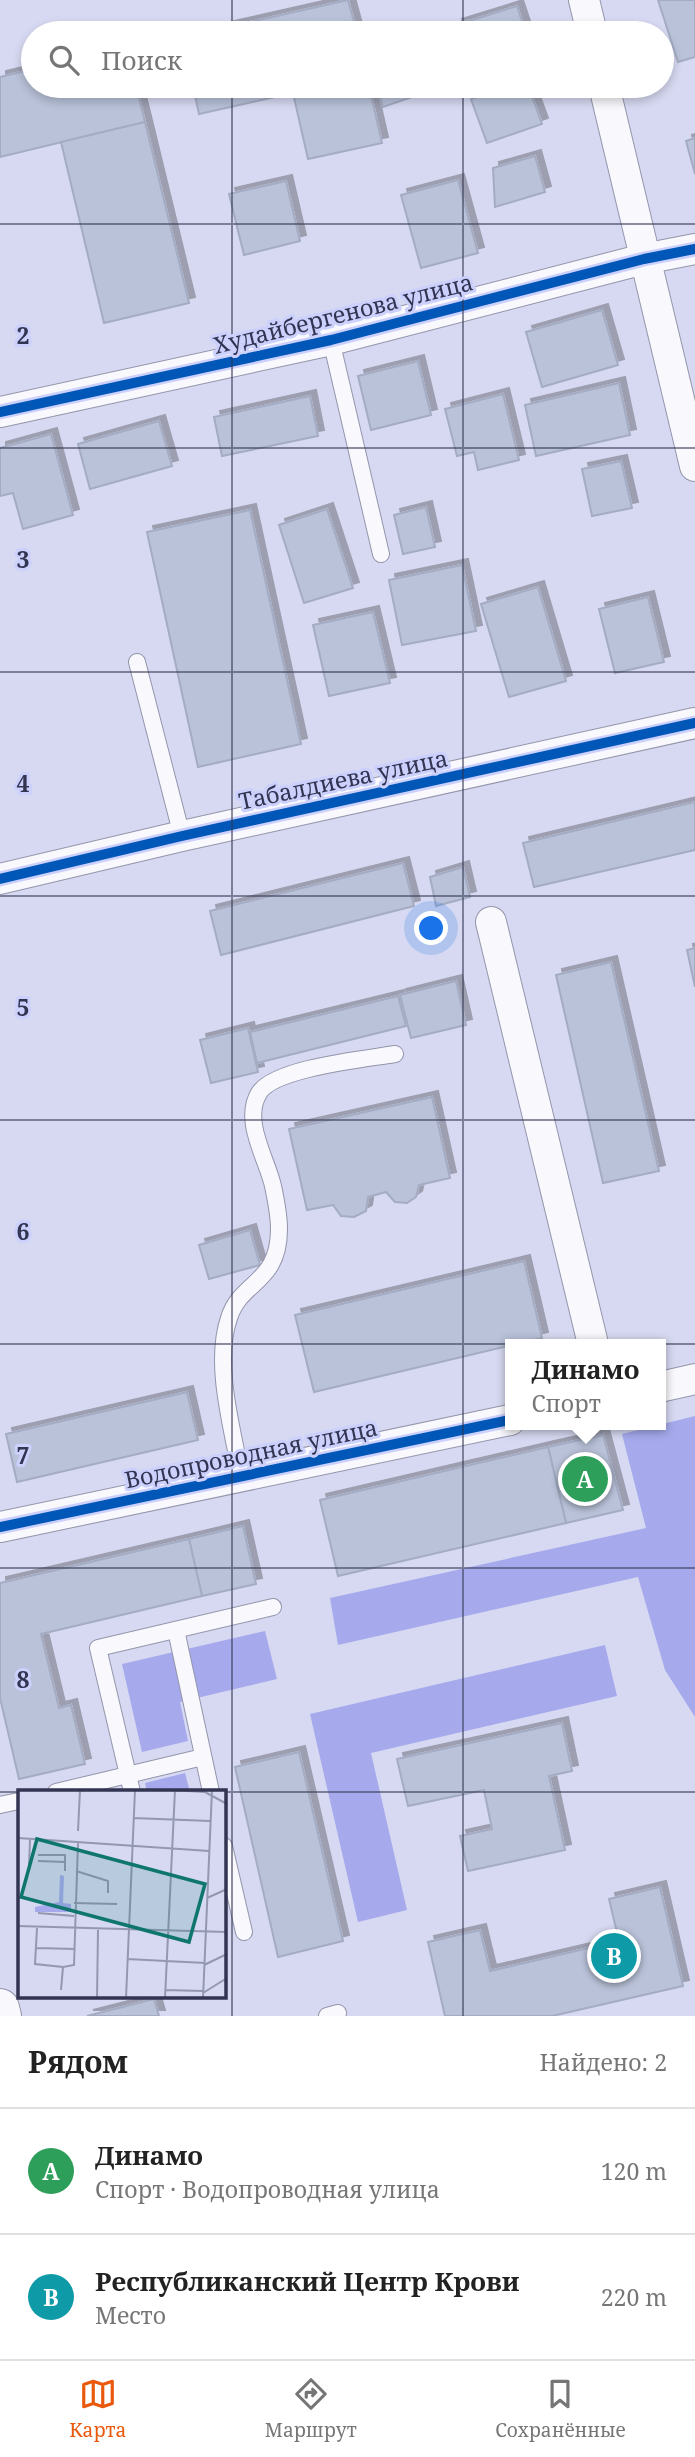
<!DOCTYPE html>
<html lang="ru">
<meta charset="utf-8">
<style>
body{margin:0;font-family:"Noto Serif",serif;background:#f2f2f2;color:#222}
.you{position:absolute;left:432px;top:929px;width:24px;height:24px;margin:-18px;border:5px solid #fff;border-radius:50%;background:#1a73e8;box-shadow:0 0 0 10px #1a73e833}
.badge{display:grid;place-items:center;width:46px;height:46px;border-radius:50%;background:#ea580c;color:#fff;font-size:23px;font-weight:700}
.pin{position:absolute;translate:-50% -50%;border:4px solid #fff;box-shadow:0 2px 7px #0006}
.popup{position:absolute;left:505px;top:1339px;width:161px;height:91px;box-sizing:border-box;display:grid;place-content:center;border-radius:0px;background:#fff;filter:drop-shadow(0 2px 5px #0005);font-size:23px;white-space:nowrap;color:#767676}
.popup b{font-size:26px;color:#222}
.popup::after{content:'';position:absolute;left:50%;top:100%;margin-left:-14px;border:14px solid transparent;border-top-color:#fff}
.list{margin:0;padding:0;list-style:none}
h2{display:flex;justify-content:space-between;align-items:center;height:91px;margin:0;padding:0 28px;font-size:30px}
h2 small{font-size:23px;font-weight:400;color:#767676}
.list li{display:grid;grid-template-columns:46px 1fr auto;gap:21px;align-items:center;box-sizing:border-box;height:126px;padding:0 28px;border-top:2px solid #e0e0e0}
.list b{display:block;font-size:26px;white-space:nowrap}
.list p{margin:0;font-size:23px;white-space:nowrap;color:#767676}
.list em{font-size:23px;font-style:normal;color:#767676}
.icon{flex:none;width:38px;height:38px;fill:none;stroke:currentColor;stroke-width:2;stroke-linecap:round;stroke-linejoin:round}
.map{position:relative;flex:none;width:695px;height:2016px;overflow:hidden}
.search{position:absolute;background:#fff;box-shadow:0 4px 10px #0003;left:21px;right:21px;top:21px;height:77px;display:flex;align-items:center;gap:18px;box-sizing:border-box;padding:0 24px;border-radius:38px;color:#767676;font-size:26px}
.sheet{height:343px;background:#fff}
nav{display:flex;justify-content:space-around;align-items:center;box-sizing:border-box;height:98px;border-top:2px solid #e0e0e0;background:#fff;font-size:19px;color:#767676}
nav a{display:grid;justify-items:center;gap:4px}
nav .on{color:#ea580c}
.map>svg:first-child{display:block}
.forest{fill:#a6aaed}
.building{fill:#b9c2d9;stroke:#a4acc3;stroke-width:2;filter:url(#shadow)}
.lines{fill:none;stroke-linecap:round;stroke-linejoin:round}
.lane-casing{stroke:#9395ac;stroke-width:18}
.street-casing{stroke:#9395ac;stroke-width:32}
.secondary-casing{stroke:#9395ac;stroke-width:40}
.lane{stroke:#f9f9fd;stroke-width:16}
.street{stroke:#f9f9fd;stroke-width:30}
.secondary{stroke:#f9f9fd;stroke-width:38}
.cycleway-casing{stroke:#cbd0fc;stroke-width:15}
.cycleway{stroke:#0057b8;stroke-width:10}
.grid{fill:none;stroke:#323451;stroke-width:2;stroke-opacity:0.55}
.labels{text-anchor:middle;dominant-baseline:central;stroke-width:6;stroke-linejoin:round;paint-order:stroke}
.street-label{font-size:23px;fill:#323451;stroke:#cbd0fc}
.inset-road{fill:none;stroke:#9497b1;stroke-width:2}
.view{fill:#0f766e;fill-opacity:0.15;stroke:#0f766e;stroke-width:3.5}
.inset-edge{fill:none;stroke:#323451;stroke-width:3.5}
.grid-label{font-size:23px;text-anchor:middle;font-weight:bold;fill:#323451;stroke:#cbd0fc;stroke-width:6;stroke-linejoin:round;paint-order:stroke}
</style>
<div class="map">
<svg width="695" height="2016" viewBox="0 0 695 2016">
<defs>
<filter id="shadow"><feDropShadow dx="6" dy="-6" stdDeviation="0" flood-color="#0004"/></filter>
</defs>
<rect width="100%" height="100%" fill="#d6d9f1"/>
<!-- forest -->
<g class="forest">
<polygon points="695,1416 695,1717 665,1670 638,1577 338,1645 330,1598 646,1528 622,1434"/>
<polygon points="265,1631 277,1679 180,1702 188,1741 142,1752 122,1664"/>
<polygon points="605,1645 617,1696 371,1753 407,1910 358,1922 310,1714"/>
<polygon points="185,1773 190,1792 147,1792 145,1783"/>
</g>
<!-- building -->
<g class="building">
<polygon points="348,0 357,33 202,33"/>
<polygon points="658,0 695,0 695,57 678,62"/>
<polygon points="517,6 526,33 458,33 456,25"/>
<polygon points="33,69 33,86 136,86 145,122 0,157 0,77"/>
<polygon points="193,86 369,86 382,143 308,159 293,93 199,114"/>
<polygon points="376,86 418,86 421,94 383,107"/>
<polygon points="509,86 528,86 542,124 487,143 471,99"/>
<polygon points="145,122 189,303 104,323 61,142"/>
<polygon points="695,138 695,174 686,141"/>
<polygon points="535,156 545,192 495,207 493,168"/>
<polygon points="458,180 478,253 421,268 401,195"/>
<polygon points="286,181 300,241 244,255 229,194"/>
<polygon points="602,310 618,365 542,387 526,332"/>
<polygon points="418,361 431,415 371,430 358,376"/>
<polygon points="619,383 630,435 536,456 525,405"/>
<polygon points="503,394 519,460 478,470 474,452 457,456 445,409"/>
<polygon points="310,396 318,436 222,456 214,417"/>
<polygon points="159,421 172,466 90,489 78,444"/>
<polygon points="51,434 73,515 23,529 13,493 0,496 0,448"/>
<polygon points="621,461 632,508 592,516 582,469"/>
<polygon points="426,507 435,547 403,554 394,515"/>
<polygon points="327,509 353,588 304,603 279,525"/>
<polygon points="250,510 301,744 198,767 147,532"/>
<polygon points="462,565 476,631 402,645 389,580"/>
<polygon points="538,587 566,681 509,697 481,604"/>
<polygon points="648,597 664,662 615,673 599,609"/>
<polygon points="373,612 390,683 329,696 313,625"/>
<polygon points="695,802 695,850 534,887 523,843"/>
<polygon points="403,863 414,906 221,955 210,911"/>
<polygon points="463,867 470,897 436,906 430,877"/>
<polygon points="695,948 695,987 687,950"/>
<polygon points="611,962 659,1171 603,1183 556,975"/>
<polygon points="456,981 466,1025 411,1038 400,995"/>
<polygon points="398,996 406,1026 257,1063 250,1032"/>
<polygon points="248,1028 258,1072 211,1083 200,1040"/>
<polygon points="432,1097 450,1178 419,1185 416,1197 407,1203 395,1202 386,1192 368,1197 366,1211 354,1217 341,1216 333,1205 307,1210 289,1129"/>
<polygon points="250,1230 260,1265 209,1279 199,1245"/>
<polygon points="524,1261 542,1338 314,1392 295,1315"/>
<polygon points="187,1392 198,1440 17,1482 6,1434"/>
<polygon points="603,1435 623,1510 566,1523 548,1447"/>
<polygon points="548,1447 566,1523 338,1576 320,1500"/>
<polygon points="243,1526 256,1584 202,1596 189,1539"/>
<polygon points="189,1539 202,1596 41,1634 59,1708 71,1705 85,1764 19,1779 0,1698 0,1583"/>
<polygon points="562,1723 572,1771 549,1776 565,1850 468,1871 460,1836 492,1829 484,1790 408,1806 397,1759"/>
<polygon points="299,1752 343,1941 278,1957 235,1767"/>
<polygon points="660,1887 683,1986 552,2016 445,2016 428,1942 480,1930 490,1971 619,1941 609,1899"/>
<polygon points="154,1999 159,2016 87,2016"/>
</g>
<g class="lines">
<defs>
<g id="lane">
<polyline points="331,340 381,554"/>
<polyline points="137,662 182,836"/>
<path d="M241,1477C233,1429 213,1365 229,1318C241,1280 279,1284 279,1229C279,1215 276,1200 273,1186C267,1159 242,1121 259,1093C274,1068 365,1059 395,1054"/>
<polyline points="176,1630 211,1792"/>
<polyline points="56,1792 203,1757"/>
<polyline points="132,1792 98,1648 273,1607"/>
<polyline points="0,1805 19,1801"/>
<polyline points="224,1846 244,1932"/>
<polyline points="327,2016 338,2013"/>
</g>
<g id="street">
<polyline points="584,0 592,33"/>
<polyline points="604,86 695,466"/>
<polyline points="0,412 331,340 644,259 695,249"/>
<polyline points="0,879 182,836 695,723"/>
<polyline points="491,922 593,1344"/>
<polyline points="660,1387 695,1379"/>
<polyline points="0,1527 510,1420"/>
</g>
<polyline id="secondary" points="0,2008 2,2016"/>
</defs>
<!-- lane casing -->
<use href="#lane" class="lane-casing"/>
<!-- street casing -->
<use href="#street" class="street-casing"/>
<!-- secondary casing -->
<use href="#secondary" class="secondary-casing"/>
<!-- lane -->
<use href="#lane" class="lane"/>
<!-- street -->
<use href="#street" class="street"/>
<!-- secondary -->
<use href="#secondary" class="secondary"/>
<defs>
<g id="cycleway">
<polyline points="0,412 331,340 644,259 695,249"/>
<polyline points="0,879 182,836 695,723"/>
<polyline points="0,1527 510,1420"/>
</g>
</defs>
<!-- cycleway casing -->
<use href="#cycleway" class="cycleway-casing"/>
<!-- cycleway -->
<use href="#cycleway" class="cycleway"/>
</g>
<!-- grid -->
<path class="grid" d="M232,0V33M463,0V33M232,86V2016M463,86V2016M0,224H695M0,448H695M0,672H695M0,896H695M0,1120H695M0,1344H695M0,1568H695M0,1792H19M19,1792H224M224,1792H695"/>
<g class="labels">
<!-- street labels -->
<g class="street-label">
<text transform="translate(343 313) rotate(-14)">Худайбергенова улица</text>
<text transform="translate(343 779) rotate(-12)">Табалдиева улица</text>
<text transform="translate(251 1453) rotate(-12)">Водопроводная улица</text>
</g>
</g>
<!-- overview -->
<g transform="translate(18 1790)">
<rect width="208" height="208" fill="#d6d9f1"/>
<path d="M42,85L46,86L45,113L53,114V122H17V117L41,112Z" fill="#a6aaed"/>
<path class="inset-road" d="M151,0L187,2L209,14M115,28L192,31M60,41L62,0M0,48L191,61M20,65H47V81M20,71L47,72M11,77L12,49M58,81L90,91V103M189,108L209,99M56,113L99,114M20,123L56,126M0,136L209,142M19,138L17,174L45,177M18,158L57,159M109,169L187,173M186,175L209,164M43,200L45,177L56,175L60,53M147,200L185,201M185,203L209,188M79,208L80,140M108,208L117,0M147,208L157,0M185,208L194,0"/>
<path class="view" d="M19,49L187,94L171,152L3,107Z"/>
<rect width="208" height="208" class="inset-edge"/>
</g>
<g class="grid-label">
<text x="23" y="344">2</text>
<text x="23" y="568">3</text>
<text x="23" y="792">4</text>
<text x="23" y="1016">5</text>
<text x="23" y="1240">6</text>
<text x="23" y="1464">7</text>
<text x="23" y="1688">8</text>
</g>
</svg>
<div class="you"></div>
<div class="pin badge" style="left:585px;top:1479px;background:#2e9e5b">A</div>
<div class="popup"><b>Динамо</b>Спорт</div>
<div class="pin badge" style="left:614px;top:1956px;background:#0f9aa8">B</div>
<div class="search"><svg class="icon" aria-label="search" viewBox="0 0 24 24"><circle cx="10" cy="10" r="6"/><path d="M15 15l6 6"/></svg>Поиск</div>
</div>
<section class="sheet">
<h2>Рядом<small>Найдено: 2</small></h2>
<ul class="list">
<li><span class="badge" style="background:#2e9e5b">A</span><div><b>Динамо</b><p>Спорт · Водопроводная улица</p></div><em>120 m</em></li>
<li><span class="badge" style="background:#0f9aa8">B</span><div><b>Республиканский Центр Крови</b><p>Место</p></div><em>220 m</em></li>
</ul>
</section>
<nav>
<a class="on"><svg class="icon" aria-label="map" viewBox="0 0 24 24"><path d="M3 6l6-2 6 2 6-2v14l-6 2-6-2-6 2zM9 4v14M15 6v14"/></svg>Карта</a>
<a><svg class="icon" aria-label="directions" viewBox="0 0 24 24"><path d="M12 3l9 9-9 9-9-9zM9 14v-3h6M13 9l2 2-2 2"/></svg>Маршрут</a>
<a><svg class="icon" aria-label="saved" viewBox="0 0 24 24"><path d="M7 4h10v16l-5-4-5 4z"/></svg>Сохранённые</a>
</nav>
